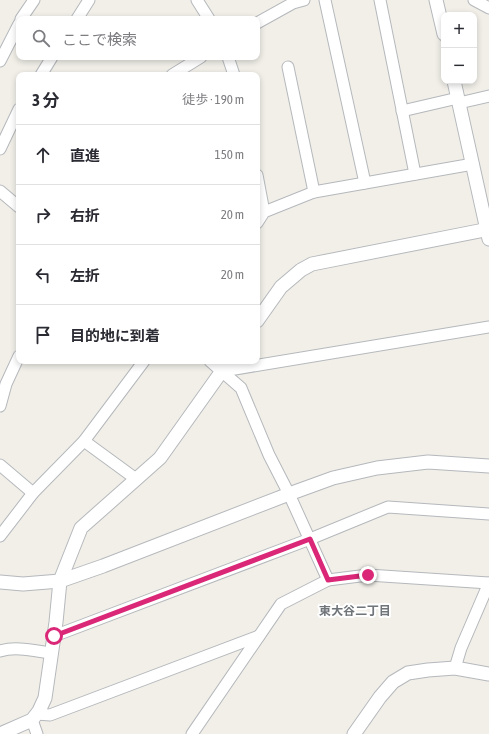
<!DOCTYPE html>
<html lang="ja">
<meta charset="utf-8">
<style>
body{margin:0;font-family:"Asap Condensed","Noto Sans JP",sans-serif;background:#f2f2f3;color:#2b2b33}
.controls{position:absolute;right:12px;top:12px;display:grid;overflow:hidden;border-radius:8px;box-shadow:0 2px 6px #0003}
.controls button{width:36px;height:36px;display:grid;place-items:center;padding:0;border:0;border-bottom:1px solid #e1e1e2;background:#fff;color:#2b2b33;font:20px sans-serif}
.stop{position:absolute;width:12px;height:12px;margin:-9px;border:3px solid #db2777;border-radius:50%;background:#fff}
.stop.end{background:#db2777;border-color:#fff;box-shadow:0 1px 4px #0008}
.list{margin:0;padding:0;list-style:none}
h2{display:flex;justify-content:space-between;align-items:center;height:52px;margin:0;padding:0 16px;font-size:17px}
h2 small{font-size:13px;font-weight:400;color:#7c7c81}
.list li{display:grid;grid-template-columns:26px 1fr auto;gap:12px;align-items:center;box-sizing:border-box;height:60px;padding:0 16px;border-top:1px solid #e1e1e2}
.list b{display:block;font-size:15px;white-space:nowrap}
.list em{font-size:13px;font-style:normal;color:#7c7c81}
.icon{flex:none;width:22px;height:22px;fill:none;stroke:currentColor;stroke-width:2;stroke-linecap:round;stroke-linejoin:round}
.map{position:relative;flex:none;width:489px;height:734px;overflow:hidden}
.search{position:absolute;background:#fff;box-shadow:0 2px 6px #0003;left:16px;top:16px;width:244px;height:44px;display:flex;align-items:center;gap:10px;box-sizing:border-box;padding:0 14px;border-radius:8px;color:#7c7c81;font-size:15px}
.panel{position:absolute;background:#fff;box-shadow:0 2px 6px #0003;left:16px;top:72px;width:244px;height:292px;border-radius:8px}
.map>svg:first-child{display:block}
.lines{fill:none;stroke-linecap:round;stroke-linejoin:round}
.minor-casing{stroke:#b5b8bc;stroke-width:13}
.tertiary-casing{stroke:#b5b8bc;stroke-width:15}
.minor{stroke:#fff;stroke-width:11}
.tertiary{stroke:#fff;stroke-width:13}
.route{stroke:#db2777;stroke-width:5}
.labels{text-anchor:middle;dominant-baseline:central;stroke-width:4;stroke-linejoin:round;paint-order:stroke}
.neighbourhood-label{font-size:12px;font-weight:bold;fill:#70757a;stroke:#fff}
</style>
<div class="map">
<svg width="489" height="734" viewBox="0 0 489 734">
<rect width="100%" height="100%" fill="#f1efe8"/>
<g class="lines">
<defs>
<g id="minor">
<polyline points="197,0 209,19"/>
<polyline points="325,0 365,183"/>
<polyline points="380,0 415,174"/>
<polyline points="474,0 489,8"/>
<polyline points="21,19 34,0"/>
<polyline points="77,19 89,0"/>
<polyline points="257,23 293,3 304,0"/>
<polyline points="228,57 234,75"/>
<polyline points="0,61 19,24"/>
<polyline points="288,67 314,192"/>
<polyline points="41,75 52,57"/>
<polyline points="172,75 201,57"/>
<polyline points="459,103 489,96"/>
<polyline points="402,111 458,98"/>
<polyline points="0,149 19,109"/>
<polyline points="257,175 264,212"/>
<polyline points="0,191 19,207"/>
<polyline points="257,223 264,212 314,192 473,164"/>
<polyline points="210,361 241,388 269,455 289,494 328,580"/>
<polyline points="223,371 489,327"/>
<polyline points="0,406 6,384 19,356"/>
<polyline points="84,441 136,479"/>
<polyline points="0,465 33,493"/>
<polyline points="0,536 33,493 84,441 144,361"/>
<polyline points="54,636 310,539 388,507 489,514"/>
<path d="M0,651C16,646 35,651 51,653"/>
<polyline points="455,668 461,648 489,583"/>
<polyline points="37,714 50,715 259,636"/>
<polyline points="32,720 37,734"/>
<polyline points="192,734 281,604 328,580 368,575 489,583"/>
</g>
<g id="tertiary">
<polyline points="436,0 444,34"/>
<polyline points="454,81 489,239"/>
<polyline points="257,321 281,287 301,270 312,264 489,229"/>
<polyline points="0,582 23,584 60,581 103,566 289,494 333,478 377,468 428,462 489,466"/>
<polyline points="0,734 32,720 39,711 45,698 56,622 60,581 81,528 160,458 229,361"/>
<polyline points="354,734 380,697 393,682 408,673 428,670 455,668 489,674"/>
</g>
</defs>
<!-- minor casing -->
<use href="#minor" class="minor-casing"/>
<!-- tertiary casing -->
<use href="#tertiary" class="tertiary-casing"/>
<!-- minor -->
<use href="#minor" class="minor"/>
<!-- tertiary -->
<use href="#tertiary" class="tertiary"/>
</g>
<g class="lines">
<!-- route -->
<polyline class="route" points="54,636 310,539 328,580 368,575"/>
</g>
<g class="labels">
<!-- neighbourhood labels -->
<g class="neighbourhood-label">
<text x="355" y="611">東大谷二丁目</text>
</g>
</g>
</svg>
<div class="controls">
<button>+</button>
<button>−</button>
</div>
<div class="stop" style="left:54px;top:636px"></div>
<div class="stop end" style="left:368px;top:575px"></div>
<div class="search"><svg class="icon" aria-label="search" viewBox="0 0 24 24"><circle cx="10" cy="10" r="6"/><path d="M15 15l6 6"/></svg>ここで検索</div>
<section class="panel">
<h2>3 分<small>徒歩 · 190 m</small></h2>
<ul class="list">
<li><svg class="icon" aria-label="ahead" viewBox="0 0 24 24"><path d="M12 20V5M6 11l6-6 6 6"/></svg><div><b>直進</b></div><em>150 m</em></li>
<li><svg class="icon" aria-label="right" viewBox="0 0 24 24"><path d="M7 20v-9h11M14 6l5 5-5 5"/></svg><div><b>右折</b></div><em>20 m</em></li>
<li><svg class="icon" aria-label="left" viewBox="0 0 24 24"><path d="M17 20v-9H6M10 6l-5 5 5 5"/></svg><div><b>左折</b></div><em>20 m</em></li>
<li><svg class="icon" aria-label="arrive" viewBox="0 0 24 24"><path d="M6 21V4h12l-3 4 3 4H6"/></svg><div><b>目的地に到着</b></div></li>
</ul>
</section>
</div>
